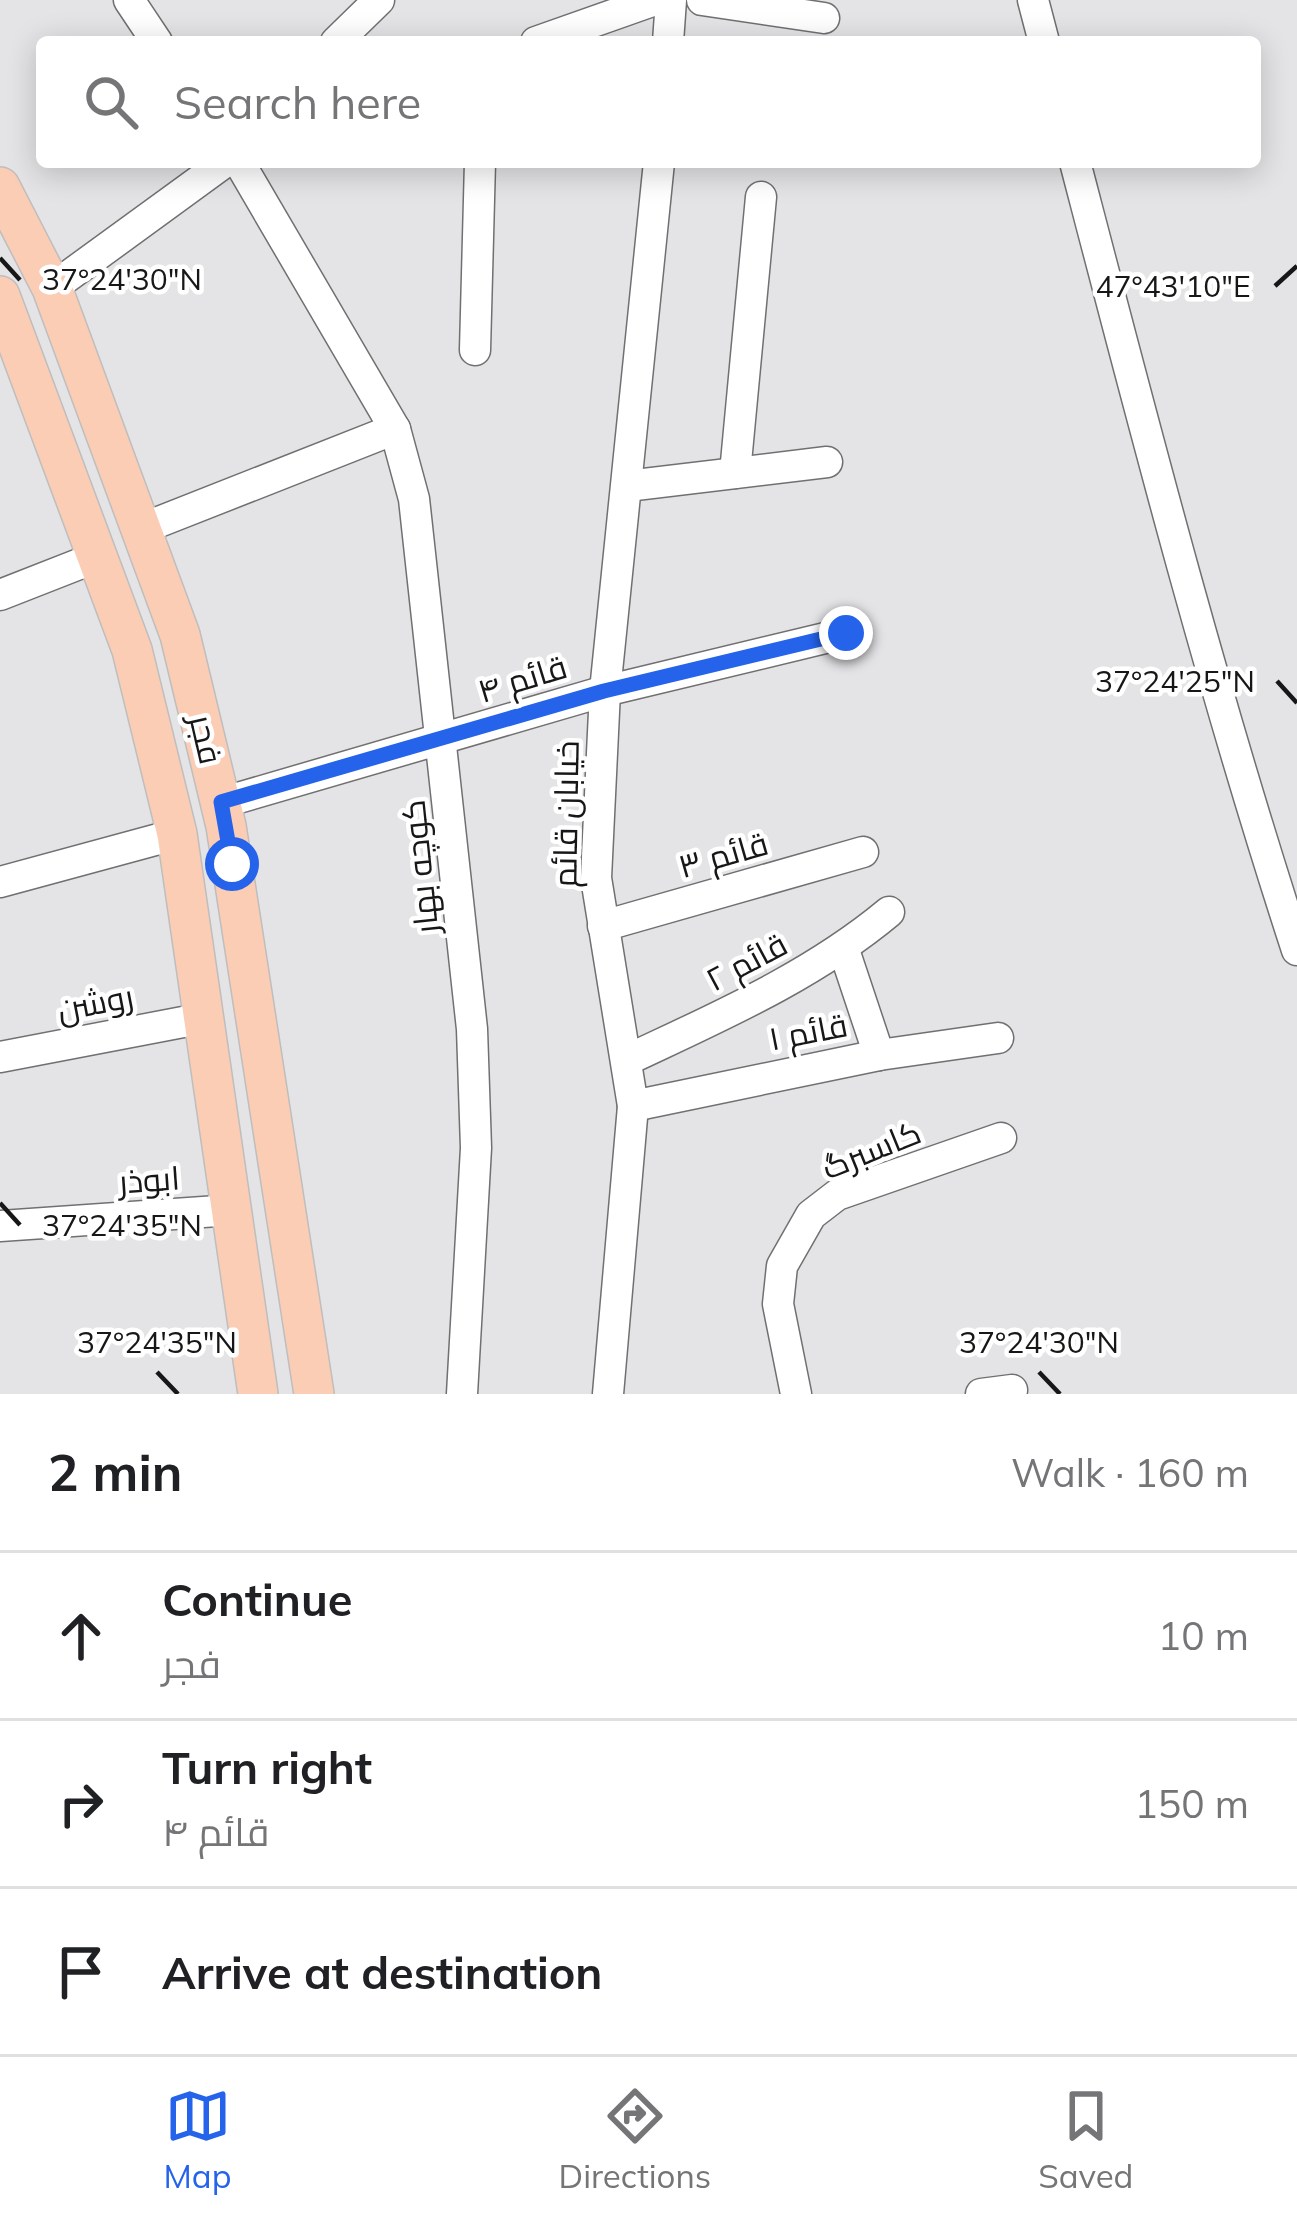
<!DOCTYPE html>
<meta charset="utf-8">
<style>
body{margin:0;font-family:Mulish,Cairo,sans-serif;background:#f6f6f6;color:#202124}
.stop{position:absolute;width:36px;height:36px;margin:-27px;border:9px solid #2563eb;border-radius:50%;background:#fff}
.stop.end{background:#2563eb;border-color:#fff;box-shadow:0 3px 12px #0008}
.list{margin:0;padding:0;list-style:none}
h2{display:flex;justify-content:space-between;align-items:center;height:156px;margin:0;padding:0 48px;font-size:51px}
h2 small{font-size:39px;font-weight:400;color:#757577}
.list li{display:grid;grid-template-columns:78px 1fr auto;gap:36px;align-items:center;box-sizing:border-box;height:168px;padding:0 48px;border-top:3px solid #e0e0e0}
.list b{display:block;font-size:45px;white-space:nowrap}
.list p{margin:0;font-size:39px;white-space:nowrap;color:#757577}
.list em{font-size:39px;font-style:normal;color:#757577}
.icon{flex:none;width:66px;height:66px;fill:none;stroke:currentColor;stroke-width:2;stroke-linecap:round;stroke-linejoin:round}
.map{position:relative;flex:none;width:1297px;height:1394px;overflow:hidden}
.search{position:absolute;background:#fff;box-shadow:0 6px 30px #0003;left:36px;right:36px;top:36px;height:132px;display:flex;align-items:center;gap:30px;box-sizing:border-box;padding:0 42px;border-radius:12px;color:#757577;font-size:45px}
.sheet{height:660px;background:#fff}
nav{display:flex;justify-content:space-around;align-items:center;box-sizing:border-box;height:168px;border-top:3px solid #e0e0e0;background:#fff;font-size:33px;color:#757577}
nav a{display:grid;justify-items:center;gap:6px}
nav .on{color:#2563eb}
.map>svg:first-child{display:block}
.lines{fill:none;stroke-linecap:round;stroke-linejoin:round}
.minor-casing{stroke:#707072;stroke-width:33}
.major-casing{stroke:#bebebe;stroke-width:42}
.minor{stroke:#fff;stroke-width:30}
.major{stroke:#fbcdb4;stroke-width:39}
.route{stroke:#2563eb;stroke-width:15}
.ticks{fill:none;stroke:#181718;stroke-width:4.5}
.labels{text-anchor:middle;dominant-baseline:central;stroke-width:9;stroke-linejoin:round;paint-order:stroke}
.street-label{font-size:33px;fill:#181718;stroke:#fff}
.ticks-label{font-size:30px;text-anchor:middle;fill:#181718;stroke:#fff;stroke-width:9;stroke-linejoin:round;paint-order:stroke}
</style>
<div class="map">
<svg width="1297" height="1394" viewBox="0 0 1297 1394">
<rect width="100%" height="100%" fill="#e4e3e6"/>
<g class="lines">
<defs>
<g id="minor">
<polyline points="129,0 157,42"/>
<polyline points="702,0 824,18"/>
<polyline points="1033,0 1044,42"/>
<polyline points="336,42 379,0"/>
<polyline points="536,42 655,0"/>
<polyline points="668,42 671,0"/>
<polyline points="239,162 395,429 414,499 472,1029 476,1148 462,1394"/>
<path d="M1075,162C1144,426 1212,690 1297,950"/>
<polyline points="52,288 225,162"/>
<polyline points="475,350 480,162"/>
<polyline points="735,473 761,197"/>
<polyline points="627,486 827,462"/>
<polyline points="141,529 395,429"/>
<polyline points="0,595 97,557"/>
<polyline points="221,803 605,691 846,633"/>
<polyline points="0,882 177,834"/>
<polyline points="603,926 863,852"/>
<polyline points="844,950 879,1055"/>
<polyline points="0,1057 204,1018"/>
<path d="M627,1060C718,1017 811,977 889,912"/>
<polyline points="633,1106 879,1055 998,1038"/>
<polyline points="0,1226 232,1210"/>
<polyline points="608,1394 633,1106 596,878 605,691 659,162"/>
<polyline points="796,1394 778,1304 782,1266 811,1215 837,1195 1001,1138"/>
<polyline points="981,1394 1012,1390"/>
</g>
<g id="major">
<polyline points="0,187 52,288 180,635 226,826 314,1394"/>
<polyline points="0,296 132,650 177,834 258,1394"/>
</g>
</defs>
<!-- minor casing -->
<use href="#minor" class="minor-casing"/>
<!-- major casing -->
<use href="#major" class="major-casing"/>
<!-- minor -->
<use href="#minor" class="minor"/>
<!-- major -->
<use href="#major" class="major"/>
</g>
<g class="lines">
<!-- route -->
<polyline class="route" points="232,864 221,802 604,691 846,633"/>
</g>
<!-- ticks -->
<path class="ticks" d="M0,258L20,280M1275,286L1297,266M1277,681L1297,703M0,1203L20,1225M157,1372L178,1394M1039,1372L1060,1394"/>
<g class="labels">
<!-- street labels -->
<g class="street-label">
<text transform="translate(522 678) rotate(-17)">قائم ۴</text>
<text transform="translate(207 739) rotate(77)">فجر</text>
<text transform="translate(565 814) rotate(-89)">خیابان قائم</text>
<text transform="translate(723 854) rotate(-16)">قائم ۳</text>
<text transform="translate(419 867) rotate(-96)">کوچه بهار</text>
<text transform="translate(746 961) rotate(-28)">قائم ۲</text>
<text transform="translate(95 1002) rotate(-11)">روشن</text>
<text transform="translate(808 1031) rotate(-11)">قائم ۱</text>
<text transform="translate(871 1149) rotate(-22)">کاسبرگ</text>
<text transform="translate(149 1179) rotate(-4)">ابوذر</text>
</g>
</g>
<g class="ticks-label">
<text x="122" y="290">37°24'30"N</text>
<text x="1173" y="297">47°43'10"E</text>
<text x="1175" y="692">37°24'25"N</text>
<text x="122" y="1236">37°24'35"N</text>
<text x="157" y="1353">37°24'35"N</text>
<text x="1039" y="1353">37°24'30"N</text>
</g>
</svg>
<div class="stop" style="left:232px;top:864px"></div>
<div class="stop end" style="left:846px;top:633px"></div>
<div class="search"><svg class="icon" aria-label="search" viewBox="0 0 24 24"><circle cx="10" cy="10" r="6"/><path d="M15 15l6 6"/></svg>Search here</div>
</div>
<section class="sheet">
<h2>2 min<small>Walk · 160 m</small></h2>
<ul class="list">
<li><svg class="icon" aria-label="ahead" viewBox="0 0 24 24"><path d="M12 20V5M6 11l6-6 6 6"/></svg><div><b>Continue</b><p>فجر</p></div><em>10 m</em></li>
<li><svg class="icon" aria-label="right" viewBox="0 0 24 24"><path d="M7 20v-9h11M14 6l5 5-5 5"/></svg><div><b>Turn right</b><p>قائم ۴</p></div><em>150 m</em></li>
<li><svg class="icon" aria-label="arrive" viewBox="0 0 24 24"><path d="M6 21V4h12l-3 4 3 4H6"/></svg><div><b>Arrive at destination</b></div></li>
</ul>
</section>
<nav>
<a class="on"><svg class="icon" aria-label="map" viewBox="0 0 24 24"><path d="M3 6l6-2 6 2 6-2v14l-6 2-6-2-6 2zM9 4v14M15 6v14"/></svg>Map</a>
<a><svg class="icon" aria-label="directions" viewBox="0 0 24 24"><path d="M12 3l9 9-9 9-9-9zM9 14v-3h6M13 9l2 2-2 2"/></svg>Directions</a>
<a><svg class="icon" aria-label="saved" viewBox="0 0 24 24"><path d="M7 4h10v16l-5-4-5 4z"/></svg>Saved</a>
</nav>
